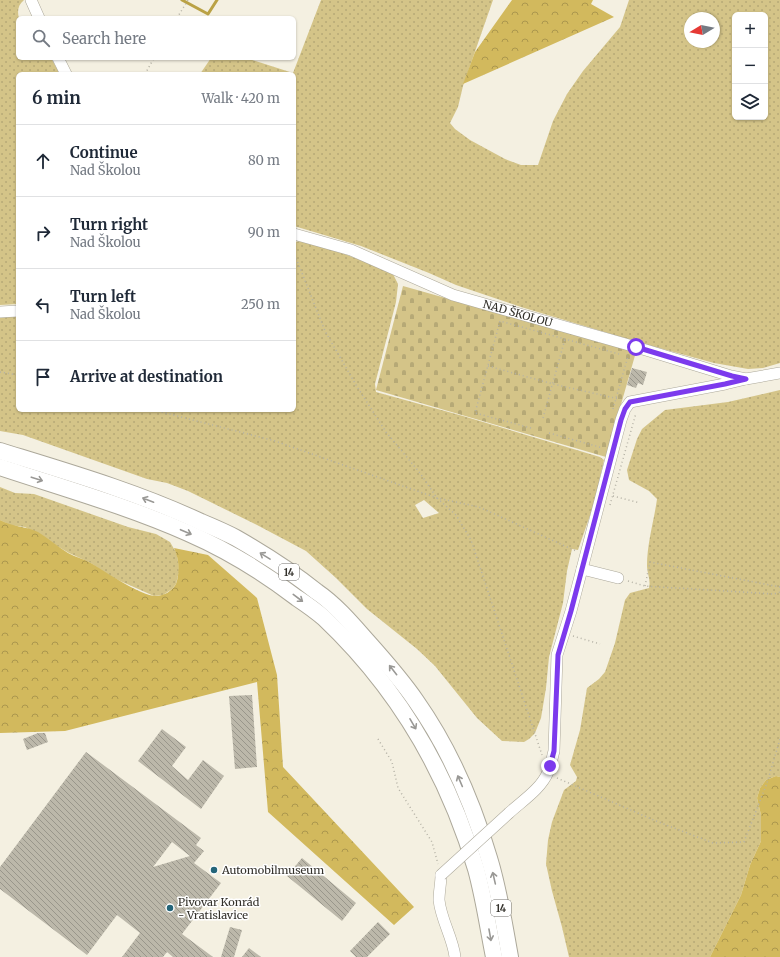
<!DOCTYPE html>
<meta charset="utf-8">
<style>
body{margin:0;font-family:Merriweather,serif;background:#f2f2f3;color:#1f2937}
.controls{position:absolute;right:12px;top:12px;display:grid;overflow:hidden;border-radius:6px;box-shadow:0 1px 3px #0004}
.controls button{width:36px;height:36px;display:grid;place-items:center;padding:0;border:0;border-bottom:1px solid #e0e1e3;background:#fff;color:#1f2937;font:20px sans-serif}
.compass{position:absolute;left:684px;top:12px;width:36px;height:36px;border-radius:50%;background:#fff;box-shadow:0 1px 3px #0004;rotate:260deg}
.stop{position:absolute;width:12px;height:12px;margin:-9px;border:3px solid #7c3aed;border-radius:50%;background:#fff}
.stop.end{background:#7c3aed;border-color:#fff;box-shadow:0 1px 4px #0008}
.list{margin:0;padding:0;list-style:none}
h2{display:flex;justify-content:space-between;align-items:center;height:52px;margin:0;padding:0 16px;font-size:17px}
h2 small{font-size:13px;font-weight:400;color:#747a83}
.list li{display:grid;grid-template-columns:26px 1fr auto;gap:12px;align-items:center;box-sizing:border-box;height:72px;padding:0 16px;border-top:1px solid #e0e1e3}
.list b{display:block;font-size:15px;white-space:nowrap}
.list p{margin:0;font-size:13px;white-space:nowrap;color:#747a83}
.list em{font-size:13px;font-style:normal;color:#747a83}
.icon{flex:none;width:22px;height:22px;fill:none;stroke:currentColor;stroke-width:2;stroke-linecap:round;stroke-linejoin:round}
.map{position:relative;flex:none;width:780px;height:957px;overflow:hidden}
.search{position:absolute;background:#fff;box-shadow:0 1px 3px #0004;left:16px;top:16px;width:280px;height:44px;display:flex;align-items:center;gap:10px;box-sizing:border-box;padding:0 14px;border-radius:6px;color:#747a83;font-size:15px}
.panel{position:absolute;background:#fff;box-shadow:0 1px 3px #0004;left:16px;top:72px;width:280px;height:340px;border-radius:6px}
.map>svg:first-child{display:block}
.grass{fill:url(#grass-dots);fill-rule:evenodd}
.forest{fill:url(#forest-crowns)}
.cemetery{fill:url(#cemetery-stones)}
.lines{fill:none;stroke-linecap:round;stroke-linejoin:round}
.stream{stroke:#baa245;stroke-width:3}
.building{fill:url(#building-back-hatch);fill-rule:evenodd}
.minor-casing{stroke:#aca89a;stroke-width:12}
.highway-casing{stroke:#aca89a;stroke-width:18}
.path{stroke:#b5b2a6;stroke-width:1.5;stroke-dasharray:1 3;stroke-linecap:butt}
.minor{stroke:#fff;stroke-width:11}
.highway{stroke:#fff;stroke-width:16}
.minor-bridge-casing{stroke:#aca89a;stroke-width:12;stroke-linecap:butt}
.minor-bridge{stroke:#fff;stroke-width:11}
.oneway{stroke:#999895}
.route{stroke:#7c3aed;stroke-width:5}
.poi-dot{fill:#246579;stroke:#fff;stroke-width:1.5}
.labels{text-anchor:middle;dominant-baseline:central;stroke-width:3;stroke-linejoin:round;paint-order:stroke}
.shield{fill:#fff;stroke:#706f6b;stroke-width:1}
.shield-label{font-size:10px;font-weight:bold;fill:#33312b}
.street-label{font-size:11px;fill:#33312b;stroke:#fff}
.poi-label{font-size:11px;fill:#33312b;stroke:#fff;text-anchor:start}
</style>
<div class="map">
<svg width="780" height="957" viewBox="0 0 780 957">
<defs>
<pattern id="grass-dots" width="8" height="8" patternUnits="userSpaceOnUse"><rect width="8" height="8" fill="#d4c488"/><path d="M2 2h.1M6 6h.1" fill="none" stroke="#b6a976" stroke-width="1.8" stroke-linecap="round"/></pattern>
<pattern id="forest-crowns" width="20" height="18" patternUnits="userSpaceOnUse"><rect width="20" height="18" fill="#d2b95d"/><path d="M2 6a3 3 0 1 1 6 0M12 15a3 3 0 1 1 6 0" fill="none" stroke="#ab974d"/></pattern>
<pattern id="cemetery-stones" width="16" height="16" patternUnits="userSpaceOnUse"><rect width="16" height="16" fill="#d4c488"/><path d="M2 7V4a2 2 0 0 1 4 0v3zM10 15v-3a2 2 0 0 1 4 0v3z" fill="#b6a976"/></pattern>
<pattern id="building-back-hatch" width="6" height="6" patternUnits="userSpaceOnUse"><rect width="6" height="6" fill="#bcb8aa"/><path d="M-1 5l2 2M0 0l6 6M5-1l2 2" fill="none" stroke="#99968b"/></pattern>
</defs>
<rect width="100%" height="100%" fill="#f4f0e1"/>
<!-- grass -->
<g class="grass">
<path d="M0,0H24C18,5 17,11 19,18H18V58H51L60,74H18V304L0,305Z"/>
<path d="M321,0H493L463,86L458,107L450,123L455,129L470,140L505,159L521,165H538L553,121L567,94L583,71L620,27L629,0H780V363L763,368L748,369L714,363L641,343L521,307L456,285L429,273L361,246L294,226V74H200L211,58H246L293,73ZM735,15H765V117H735ZM690,18H714V42H690Z"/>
<path d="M301,241L334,250L392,272L398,284L396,302L375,384L376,392L463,416L600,457L604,460L594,504L578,550L572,549L567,571L563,603L549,657L546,688L541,718L535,733L529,739L524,742L502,741L477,718L435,666L417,649L367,609L336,578L306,551L257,525L188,491L167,483L147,479L23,435L0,431V317L18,316V410H294V242ZM424,500L439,513L423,518L415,505Z"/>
<path d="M780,390V777L776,776L766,780L760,788L757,798L761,815V841L750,865L741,895L710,957H569L562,927L552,891L546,864L548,840L552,822L564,790L576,781L577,777L570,765L580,730L587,688L599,679L605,672L615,643L625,600L630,593L649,588C651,580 647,573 647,566C647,543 654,521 657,499L649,491L629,480L627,470L637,439L642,429L665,410L728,402Z"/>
<polygon points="0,487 15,493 34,494 128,527 156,534 170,542 177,554 179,571 176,584 172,589 163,595 154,596 109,576 91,563 69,553 25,527 10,525 0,520"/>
</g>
<!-- forest -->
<g class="forest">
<polygon points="512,0 593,0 591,4 614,17 463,84 475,52"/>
<path d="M0,520C13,527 25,526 38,532C48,538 58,547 68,553C75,557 84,559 91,563C104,571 141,596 156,596C164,596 172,591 176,584C180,573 179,558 174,548L208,555L257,598L277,675L283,767L414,907L394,925L268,812L257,682L65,731L0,733Z"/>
<polygon points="776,776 780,777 780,957 710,957 741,895 750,865 761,841 761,815 757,798 760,788 766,780"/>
</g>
<!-- cemetery -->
<polygon class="cemetery" points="403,286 636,352 606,457 376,390"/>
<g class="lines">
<!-- stream -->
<polyline class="stream" points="182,0 208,14 217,0"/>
</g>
<!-- building -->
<g class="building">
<polygon points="632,368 647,372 643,385 638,383 636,388 627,385"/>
<polygon points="252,695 257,767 235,769 229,696"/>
<polygon points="162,729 186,747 172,766 188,780 203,760 224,776 201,809 138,761"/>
<polygon points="38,733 45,733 48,742 27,750 23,739"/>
<path d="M86,752L201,838L196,845L204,851L194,863L221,883L182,934L213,957H173L167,952L163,957H122L140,933L117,915L87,955L0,889V867ZM172,842L190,856L153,867Z"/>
<polygon points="302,858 356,903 342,921 287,876"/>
<polygon points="378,922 390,934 367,957 356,957 350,951"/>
<polygon points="230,927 242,930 234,957 221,957"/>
<polygon points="249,948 261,957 242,957"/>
</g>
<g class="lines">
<defs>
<g id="minor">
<polyline points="31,0 39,18"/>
<polyline points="58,58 66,74"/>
<path id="s1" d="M294,234L351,250L453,295L636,347L731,376L746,379L780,373"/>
<polyline points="0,312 18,311"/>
<polyline points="582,569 618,578"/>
<path d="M509,813C522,801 541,789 548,772C551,766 552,758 554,751L557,655L571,611L621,420L625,409L630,402L725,384L746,379"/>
<path d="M441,875C441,883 439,892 439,900C441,920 453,938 455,957"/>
</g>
<g id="highway">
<path d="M0,451C68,472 137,492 201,522C213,527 225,532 236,538C264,554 292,572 317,592C336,605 352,624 367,641C384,660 401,679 416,701C449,748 473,804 489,858C499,890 504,924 510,957"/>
<path d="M0,467C63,488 127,506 188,533C227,550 263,572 297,598C306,604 316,611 324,618C398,688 447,771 476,869C484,898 488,927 494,957"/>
</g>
</defs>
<!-- minor casing -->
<use href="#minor" class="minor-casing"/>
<!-- highway casing -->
<use href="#highway" class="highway-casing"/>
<!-- path -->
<g class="path">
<polyline points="177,18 188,0"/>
<polyline points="145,74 154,58"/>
<polyline points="294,255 298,263 325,331 356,385 386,432 420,473 437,498 456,515 471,540 542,755"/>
<polyline points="488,366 553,384 619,399"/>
<polyline points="0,372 18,375"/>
<polyline points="613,409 628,356 627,356"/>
<polyline points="154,410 275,441 437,498 479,507 576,551"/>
<polyline points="543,418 565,339"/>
<polyline points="531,428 475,413 500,321 619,354"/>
<polyline points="549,433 603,448"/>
<polyline points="613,496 640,503"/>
<polyline points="610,505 636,413"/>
<polyline points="628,581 645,586 774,594 780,592"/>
<polyline points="645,586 650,562 780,587"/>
<polyline points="573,636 600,644"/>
<polyline points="378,739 392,762 398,788 432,842 438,864"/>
<polyline points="557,778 656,821 713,843 744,842 767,783 780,739"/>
</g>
<!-- minor -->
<use href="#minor" class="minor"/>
<!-- highway -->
<use href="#highway" class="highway"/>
<defs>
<polyline id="minor-bridge" points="441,875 509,813"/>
</defs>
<!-- minor-bridge casing -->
<use href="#minor-bridge" class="minor-bridge-casing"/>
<!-- minor-bridge -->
<use href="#minor-bridge" class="minor-bridge"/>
</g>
<!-- one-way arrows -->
<defs><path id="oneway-shaft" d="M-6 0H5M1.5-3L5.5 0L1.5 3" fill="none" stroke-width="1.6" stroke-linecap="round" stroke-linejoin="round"/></defs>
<g class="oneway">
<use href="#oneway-shaft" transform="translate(37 479) rotate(18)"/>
<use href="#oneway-shaft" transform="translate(148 500) rotate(-159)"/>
<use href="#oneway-shaft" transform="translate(186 532) rotate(23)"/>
<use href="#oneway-shaft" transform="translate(265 556) rotate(-148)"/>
<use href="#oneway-shaft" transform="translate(298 598) rotate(37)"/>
<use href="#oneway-shaft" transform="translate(393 670) rotate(-128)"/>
<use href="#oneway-shaft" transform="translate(413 724) rotate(60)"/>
<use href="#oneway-shaft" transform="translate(460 781) rotate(-113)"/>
<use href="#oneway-shaft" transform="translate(494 878) rotate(-103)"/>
<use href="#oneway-shaft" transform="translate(490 935) rotate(80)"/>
</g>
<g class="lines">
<!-- route -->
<polyline class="route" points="550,766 554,751 558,655 571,611 621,420 625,409 630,402 725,384 746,379 732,376 636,347"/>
</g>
<!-- markers -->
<g class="poi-dot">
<circle cx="214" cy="870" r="4"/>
<circle cx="170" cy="908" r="4"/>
</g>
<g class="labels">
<!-- shield labels -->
<g class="shield">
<rect x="279" y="564" width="20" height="16" rx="3"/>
<rect x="491" y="900" width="20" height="16" rx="3"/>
</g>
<g class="shield-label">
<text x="289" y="572">14</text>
<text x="501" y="908">14</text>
</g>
<!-- street labels -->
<g class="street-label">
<text stroke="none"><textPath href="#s1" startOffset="238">NAD ŠKOLOU</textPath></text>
</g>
<!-- poi labels -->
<g class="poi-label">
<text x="222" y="870">Automobilmuseum</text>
<text x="178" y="902">Pivovar Konrád<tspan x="178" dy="13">- Vratislavice</tspan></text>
</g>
</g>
</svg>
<div class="controls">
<button>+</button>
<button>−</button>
<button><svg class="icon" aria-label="layers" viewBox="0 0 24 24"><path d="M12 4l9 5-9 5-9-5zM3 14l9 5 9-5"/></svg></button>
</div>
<svg class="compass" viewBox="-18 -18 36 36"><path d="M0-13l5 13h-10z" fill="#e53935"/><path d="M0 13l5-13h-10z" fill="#747a83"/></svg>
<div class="stop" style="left:636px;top:347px"></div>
<div class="stop end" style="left:550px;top:766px"></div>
<div class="search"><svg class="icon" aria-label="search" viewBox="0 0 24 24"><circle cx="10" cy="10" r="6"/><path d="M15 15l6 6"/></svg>Search here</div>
<section class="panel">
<h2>6 min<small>Walk · 420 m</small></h2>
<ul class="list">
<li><svg class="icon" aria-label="ahead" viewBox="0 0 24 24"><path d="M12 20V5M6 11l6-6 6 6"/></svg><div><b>Continue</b><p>Nad Školou</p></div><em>80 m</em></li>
<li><svg class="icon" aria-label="right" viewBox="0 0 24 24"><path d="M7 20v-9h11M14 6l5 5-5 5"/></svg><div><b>Turn right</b><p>Nad Školou</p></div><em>90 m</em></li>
<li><svg class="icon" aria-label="left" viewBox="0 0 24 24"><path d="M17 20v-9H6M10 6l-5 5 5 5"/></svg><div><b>Turn left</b><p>Nad Školou</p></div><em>250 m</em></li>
<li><svg class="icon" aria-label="arrive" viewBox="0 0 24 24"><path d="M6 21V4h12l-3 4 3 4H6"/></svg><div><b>Arrive at destination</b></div></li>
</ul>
</section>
</div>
